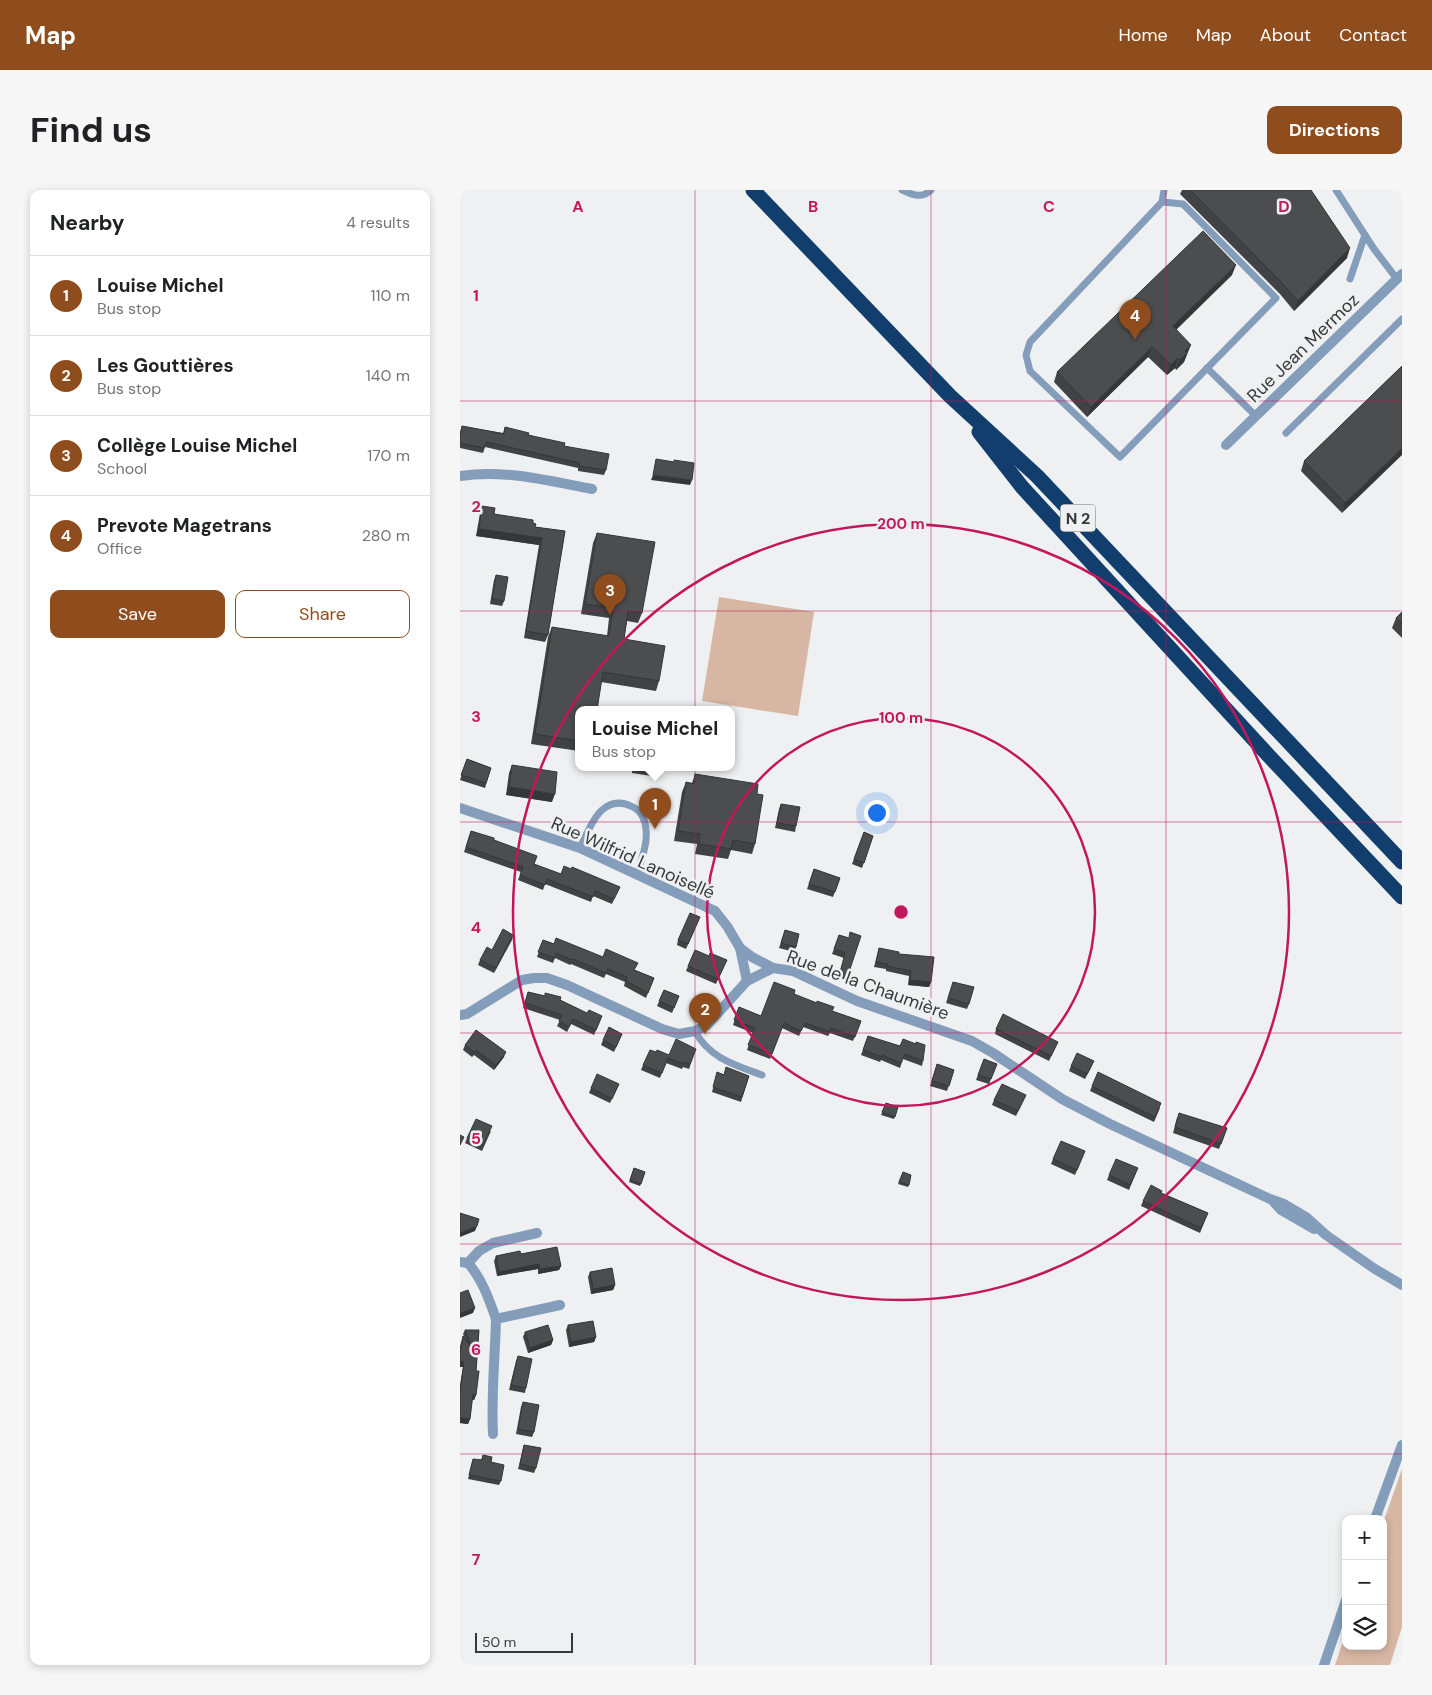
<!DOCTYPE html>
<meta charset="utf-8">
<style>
body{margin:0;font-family:"DM Sans",sans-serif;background:#f6f6f6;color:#202124}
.controls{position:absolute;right:15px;bottom:15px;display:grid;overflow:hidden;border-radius:10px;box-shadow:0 2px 8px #0003}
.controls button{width:45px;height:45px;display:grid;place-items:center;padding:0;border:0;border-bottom:1px solid #e0e0e0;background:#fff;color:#202124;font:25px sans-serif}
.scale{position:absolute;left:15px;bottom:12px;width:98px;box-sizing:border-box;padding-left:5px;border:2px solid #38393a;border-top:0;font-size:14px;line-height:18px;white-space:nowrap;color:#38393a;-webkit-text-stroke:4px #eef0f2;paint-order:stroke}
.you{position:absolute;left:416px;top:622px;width:18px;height:18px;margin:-12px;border:4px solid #fff;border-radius:50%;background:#1a73e8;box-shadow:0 0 0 8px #1a73e833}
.badge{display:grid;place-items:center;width:32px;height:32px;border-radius:50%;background:#8f4d1d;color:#fff;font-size:16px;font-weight:700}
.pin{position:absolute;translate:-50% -41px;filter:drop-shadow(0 1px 2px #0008)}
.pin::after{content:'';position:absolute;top:26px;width:18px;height:15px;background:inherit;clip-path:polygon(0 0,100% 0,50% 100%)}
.popup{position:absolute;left:115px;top:516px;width:160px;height:65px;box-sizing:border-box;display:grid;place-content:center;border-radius:10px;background:#fff;filter:drop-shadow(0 1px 4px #0005);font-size:16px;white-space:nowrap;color:#757577}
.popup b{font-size:19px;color:#202124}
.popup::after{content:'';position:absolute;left:50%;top:100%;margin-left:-10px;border:10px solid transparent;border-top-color:#fff}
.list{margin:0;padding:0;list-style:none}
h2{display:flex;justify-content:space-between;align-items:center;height:65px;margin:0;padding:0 20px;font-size:21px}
h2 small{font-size:16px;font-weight:400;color:#757577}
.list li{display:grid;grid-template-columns:32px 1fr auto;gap:15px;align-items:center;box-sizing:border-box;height:80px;padding:0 20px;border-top:1px solid #e0e0e0}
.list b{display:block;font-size:19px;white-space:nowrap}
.list p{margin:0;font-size:16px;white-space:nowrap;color:#757577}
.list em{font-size:16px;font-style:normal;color:#757577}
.actions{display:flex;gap:10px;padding:15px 20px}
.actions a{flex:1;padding:11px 0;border:1px solid #8f4d1d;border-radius:10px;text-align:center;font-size:18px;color:#8f4d1d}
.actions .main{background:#8f4d1d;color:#fff}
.icon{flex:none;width:28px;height:28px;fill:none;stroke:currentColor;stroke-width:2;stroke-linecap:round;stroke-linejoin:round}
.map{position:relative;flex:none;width:942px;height:1475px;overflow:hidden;border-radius:10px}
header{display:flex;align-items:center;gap:30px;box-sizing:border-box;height:70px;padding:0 25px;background:#8f4d1d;color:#fff}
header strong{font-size:24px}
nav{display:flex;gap:28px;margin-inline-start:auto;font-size:18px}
.intro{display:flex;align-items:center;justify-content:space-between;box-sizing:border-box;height:120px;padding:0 30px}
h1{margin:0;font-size:35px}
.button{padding:12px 22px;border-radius:10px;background:#8f4d1d;color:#fff;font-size:18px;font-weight:700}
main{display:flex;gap:30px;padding:0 30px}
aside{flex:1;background:#fff;border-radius:10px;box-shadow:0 2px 8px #0003}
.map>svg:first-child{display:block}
.green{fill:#d7b7a4}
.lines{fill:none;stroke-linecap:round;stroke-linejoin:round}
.lane{stroke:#839dbb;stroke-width:7}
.street{stroke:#839dbb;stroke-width:10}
.highway{stroke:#113e6d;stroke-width:15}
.wall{fill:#404244}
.shaded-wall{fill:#343637}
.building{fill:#4b4d4f;stroke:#343637}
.grid{fill:none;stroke:#c2185b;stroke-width:1;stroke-opacity:0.55}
.ring{fill:none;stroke:#c2185b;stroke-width:2.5}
.labels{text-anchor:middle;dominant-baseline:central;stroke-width:5;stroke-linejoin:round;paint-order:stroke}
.shield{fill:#eef0f2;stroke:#6f7071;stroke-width:1}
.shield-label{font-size:16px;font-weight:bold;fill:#38393a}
.street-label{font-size:18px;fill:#38393a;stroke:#eef0f2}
.grid-label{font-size:16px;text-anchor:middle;font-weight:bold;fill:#c2185b;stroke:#eef0f2;stroke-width:5;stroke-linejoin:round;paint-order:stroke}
.centre{fill:#c2185b;stroke:#eef0f2;stroke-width:2.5}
.ring-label{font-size:15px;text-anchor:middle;font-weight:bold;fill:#c2185b;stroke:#eef0f2;stroke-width:5;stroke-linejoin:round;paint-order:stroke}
</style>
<header>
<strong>Map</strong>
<nav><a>Home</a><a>Map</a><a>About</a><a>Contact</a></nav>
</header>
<div class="intro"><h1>Find us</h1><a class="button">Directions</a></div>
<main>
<aside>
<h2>Nearby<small>4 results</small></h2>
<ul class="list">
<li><span class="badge">1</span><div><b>Louise Michel</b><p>Bus stop</p></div><em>110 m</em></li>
<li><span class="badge">2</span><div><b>Les Gouttières</b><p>Bus stop</p></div><em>140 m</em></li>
<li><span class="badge">3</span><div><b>Collège Louise Michel</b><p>School</p></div><em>170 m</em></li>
<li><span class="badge">4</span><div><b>Prevote Magetrans</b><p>Office</p></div><em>280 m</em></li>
</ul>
<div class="actions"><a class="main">Save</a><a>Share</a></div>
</aside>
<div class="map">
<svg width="942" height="1475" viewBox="0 0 942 1475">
<rect width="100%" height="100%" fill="#eef0f2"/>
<!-- green -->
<g class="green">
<polygon points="259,407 354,422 338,526 242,511"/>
<polygon points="942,1279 942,1437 930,1475 875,1475 886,1442 886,1456 923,1456 923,1333"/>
</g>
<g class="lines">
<!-- lane -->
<g class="lane">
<path d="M442,0C453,5 462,9 471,0"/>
<polyline points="876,0 914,59 937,89"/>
<polyline points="702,12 723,14 816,108 660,267 570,181 566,165 570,152 702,12 704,0"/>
<polyline points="890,89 905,45"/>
<polyline points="747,178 796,226"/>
<polyline points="826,243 942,129"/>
<path d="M120,658C130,637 142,601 173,617C181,621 185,630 186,639C188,653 181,671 177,684"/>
<path d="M235,841C249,868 275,875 302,885"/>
</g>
<!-- street -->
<g class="street">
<polyline points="766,255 942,84"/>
<path d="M0,286C44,279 89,291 132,299"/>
<polyline points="0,618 120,658 255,721 267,736 280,758 292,767 313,778"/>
<polyline points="280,758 287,791"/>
<polyline points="0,825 7,824 62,790 74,788 87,788 107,795 202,839 219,844 235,841 247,835 287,791 313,778 333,781 397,811 512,851 533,863 602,909 650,934 810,1009 824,1014 846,1027 866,1045 915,1079 942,1095"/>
<polyline points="813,1011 821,1020 854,1039"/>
<polyline points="0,1072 8,1073 19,1061 33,1053 77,1043"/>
<path d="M8,1073C22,1089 29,1109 36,1129"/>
<path d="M33,1244C31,1206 35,1168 36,1129L100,1115"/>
<polyline points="915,1329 942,1255"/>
<polyline points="864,1475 886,1410"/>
</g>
<!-- highway -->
<g class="highway">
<polyline points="293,0 490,206 577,286 942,672"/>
<polyline points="519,242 562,297 808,565 942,707"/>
</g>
</g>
<!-- wall -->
<g class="wall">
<polygon points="722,0 851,0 887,68 834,121 820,104 720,4"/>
<polygon points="772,85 716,139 727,165 726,166 724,172 716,180 715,178 707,185 688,167 627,227 594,192 597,182"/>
<polygon points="942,176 882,323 841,281 844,271"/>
<polygon points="2,236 43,243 45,237 104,256 146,280 144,285 118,281 118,278 25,257 23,263 0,258 0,242"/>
<polygon points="22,316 34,324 73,333 75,337 105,341 88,445 85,452 64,448 79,355 16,346 20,323"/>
<polygon points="137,343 182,423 178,433 167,431 164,449 199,491 196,501 141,492 119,520 119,561 71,554 88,447 92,437 147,446 149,428 121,424 133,353"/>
<polygon points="36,385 44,411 42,416 30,414 34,390"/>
<polygon points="942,422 942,448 932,438 936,428"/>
<polygon points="7,569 31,578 25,598 0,590"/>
<polygon points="52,575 92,612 46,605 49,583"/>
<polygon points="172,578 195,578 192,586 172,583"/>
<polygon points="235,584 297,604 295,654 292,664 271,660 268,669 235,664 237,654 214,651 222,602 226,592 232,593"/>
<polygon points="321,614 336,636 335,642 315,638 319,619"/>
<polygon points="11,641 34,650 74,674 101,684 160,697 152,714 133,706 131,712 85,694 83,700 58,690 61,682 4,662"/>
<polygon points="404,642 413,646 402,678 392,674"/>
<polygon points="354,679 380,688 373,707 347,699"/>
<polygon points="238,732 226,759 217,755 218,750"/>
<polygon points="325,740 336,757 334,762 319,758"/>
<polygon points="53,745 34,783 18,775 20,770 32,760"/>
<polygon points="379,745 388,748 388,785 386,790 378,787 384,768 372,764"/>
<polygon points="83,750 175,780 194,788 186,808 164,796 165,792 146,784 144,788 111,774 110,775 95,768 93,773 77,767"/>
<polygon points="419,758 439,764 471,792 469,797 448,795 449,786 426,781 426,779 414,777"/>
<polygon points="249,766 267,770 256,794 226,781 228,776"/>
<polygon points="493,792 509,814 507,819 486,813"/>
<polygon points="204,800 219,806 212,823 197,816"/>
<polygon points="68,802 100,810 140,831 134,845 111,834 107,842 97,836 100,830 63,818"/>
<polygon points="334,804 372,821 401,831 393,851 370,843 368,846 343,837 339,846 322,838 310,869 287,860 293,843 273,835 279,817 301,826"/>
<polygon points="536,839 598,852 589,871 535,844"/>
<polygon points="162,844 154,862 141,855 143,850"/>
<polygon points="408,846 463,871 462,876 443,869 440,878 421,870 420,872 401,865"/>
<polygon points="5,855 44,867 34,880 14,865 12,867 3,860"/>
<polygon points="236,859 229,879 223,877 222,879 206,873 200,888 181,880 183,875 196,862 209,865"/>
<polygon points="524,869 537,874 529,894 516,890"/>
<polygon points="477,874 494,880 487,901 470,896"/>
<polygon points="611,876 632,876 625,889 609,881"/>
<polygon points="257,882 264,885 289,886 281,912 252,902"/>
<polygon points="159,894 150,913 129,903 131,898"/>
<polygon points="632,896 700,918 694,932 630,901"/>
<polygon points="566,905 556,926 532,915 534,910"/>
<polygon points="426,913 438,917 434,929 421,925"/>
<polygon points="717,928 767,938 759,959 713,943"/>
<polygon points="31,941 22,961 5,953 7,948"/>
<polygon points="625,961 615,985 591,974 593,969"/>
<polygon points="174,978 185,982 180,996 169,992"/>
<polygon points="443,982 449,995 448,997 438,994"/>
<polygon points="676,983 669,1000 647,990 649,985"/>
<polygon points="701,1003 748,1023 740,1043 681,1016 683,1011"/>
<polygon points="36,1066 101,1076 99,1080 78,1084 78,1079 37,1086 34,1071"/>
<polygon points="130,1082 155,1095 153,1100 131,1104 128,1087"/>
<polygon points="108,1135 136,1147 134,1152 109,1157 106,1140"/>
<polygon points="5,1140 19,1140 16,1181 16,1205 14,1210 12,1210 10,1229 8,1234 0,1233 0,1195 3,1177 0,1177 0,1156 3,1146 5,1149 3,1144"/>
<polygon points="65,1142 93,1150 91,1155 68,1163 63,1147"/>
<polygon points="58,1166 66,1198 65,1203 49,1200 56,1171"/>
<polygon points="63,1212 74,1242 72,1247 56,1244 61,1217"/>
<polygon points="64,1255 76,1278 74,1283 58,1279"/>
<polygon points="23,1265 31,1272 41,1291 39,1295 8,1289 13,1269 21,1270"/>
</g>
<!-- shaded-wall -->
<g class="shaded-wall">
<polygon points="890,58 887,68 834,121 838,111"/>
<polygon points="776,75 772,85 710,146 713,136"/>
<polygon points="731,155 724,172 716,180 720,170 725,161"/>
<polygon points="692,157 688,167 627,227 631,217"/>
<polygon points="718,168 715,178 707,185 711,175"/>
<polygon points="942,258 942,265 882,323 885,313"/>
<polygon points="193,285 232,290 230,295 191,290"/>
<polygon points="19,339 82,348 79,355 16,346"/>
<polygon points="49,597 95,604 92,612 46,605"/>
<polygon points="53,745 52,750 34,783 36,778"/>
<polygon points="450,790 471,792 469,797 448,795"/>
<polygon points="46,862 44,867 34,880 36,875"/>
<polygon points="17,1036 15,1041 0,1047 0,1043"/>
<polygon points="79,1074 78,1079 37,1086 39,1082"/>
<polygon points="101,1076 99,1080 78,1084 80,1079"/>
<polygon points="155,1095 153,1100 131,1104 133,1099"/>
<polygon points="15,1118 13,1123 0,1128 0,1123"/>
<polygon points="136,1147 134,1152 109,1157 111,1152"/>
<polygon points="93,1150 91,1155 68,1163 70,1158"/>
<polygon points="0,1171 4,1172 3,1177 0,1177"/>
<polygon points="13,1204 16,1205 14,1210 11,1209"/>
<polygon points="0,1228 10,1229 8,1234 0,1233"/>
</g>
<!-- building -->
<g class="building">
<polygon points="730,0 851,0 890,58 838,111 823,94"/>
<polygon points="743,41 776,75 713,136 731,155 725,161 727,163 720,170 718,168 711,175 692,157 631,217 597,182"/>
<polygon points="942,176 942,258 885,313 844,271"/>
<polygon points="2,236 44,244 45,237 69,243 68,245 105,253 104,256 149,264 146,280 119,276 120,273 26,252 24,258 0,253 0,247"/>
<polygon points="196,269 214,272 214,270 234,273 232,290 193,285"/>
<polygon points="22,316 35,318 34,324 73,330 73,333 76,334 75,337 105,341 88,445 66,441 82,348 19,339"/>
<polygon points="137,343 195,352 182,423 168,421 164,449 205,456 199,491 143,482 137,520 119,520 119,551 75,544 92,437 149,446 153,418 125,414"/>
<polygon points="36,385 48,387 44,411 32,409"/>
<polygon points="942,422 942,434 936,428"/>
<polygon points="7,569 31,578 26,593 1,585"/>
<polygon points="52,575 97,582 95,604 49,597"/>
<polygon points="174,578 195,578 194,581"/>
<polygon points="235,584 298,594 297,604 303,605 295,654 273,650 271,659 239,654 240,644 218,641 226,592 234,594"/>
<polygon points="321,614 340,617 336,636 317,633"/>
<polygon points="11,641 34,648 34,650 77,666 74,674 101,684 104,676 111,679 112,677 160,697 154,709 135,701 133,707 87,689 85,695 60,685 63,677 6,657"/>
<polygon points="404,642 413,646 404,673 394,669"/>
<polygon points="354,679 380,688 375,702 349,694"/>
<polygon points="230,723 240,727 228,754 218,750"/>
<polygon points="43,739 53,745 36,778 20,770 27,757 32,760"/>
<polygon points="325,740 339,744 336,757 321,753"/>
<polygon points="390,742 401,746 388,785 380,783 385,763 374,759 379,745 389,748"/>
<polygon points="96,748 143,767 146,759 178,773 174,780 194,788 188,803 166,791 167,787 148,779 146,783 113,769 112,770 96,763 95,768 78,762 83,750 94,754"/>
<polygon points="419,758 439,762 439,764 474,767 471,792 450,790 451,781 427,776 428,774 416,772"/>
<polygon points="235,760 249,766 250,763 267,770 258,789 228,776"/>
<polygon points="314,792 335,800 334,804 357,813 357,811 374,817 372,821 401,831 395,847 371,838 370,842 345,833 341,841 324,833 312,864 288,855 295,838 274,830 279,817 301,826"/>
<polygon points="493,792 514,797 509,814 488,808"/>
<polygon points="204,800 219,806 214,818 199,811"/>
<polygon points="68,802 85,806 85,803 101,807 100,810 127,823 129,820 142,826 136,840 113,829 109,837 99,831 102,825 65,813"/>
<polygon points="543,824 598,852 591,866 536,839"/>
<polygon points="149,837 162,844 156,857 143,850"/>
<polygon points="16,840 46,862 36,875 16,860 14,862 5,855"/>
<polygon points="408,846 440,856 443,849 456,854 456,852 465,855 463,871 445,864 441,873 422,865 422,867 403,860"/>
<polygon points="216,849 236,859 230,874 225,872 224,874 208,868 202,883 183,875 190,860 196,862 197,860 209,865"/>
<polygon points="617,863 634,871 627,884 611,876"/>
<polygon points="524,869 537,874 531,889 518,885"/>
<polygon points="477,874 494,880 489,896 472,891"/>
<polygon points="266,877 289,886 282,907 253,897 257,882 264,885"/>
<polygon points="638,882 701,913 695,927 632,896"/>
<polygon points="137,884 159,894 152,909 131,898"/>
<polygon points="542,894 566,905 558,921 534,910"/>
<polygon points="426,913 438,917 435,927 422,922"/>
<polygon points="719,923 767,938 761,954 715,937"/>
<polygon points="16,929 32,936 23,955 7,948"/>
<polygon points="0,945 4,947 0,955"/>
<polygon points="601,951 625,961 617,980 593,969"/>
<polygon points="656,969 678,978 670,995 649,985"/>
<polygon points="174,978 185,982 181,994 170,990"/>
<polygon points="443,982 451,985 449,995 439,992"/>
<polygon points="691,995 702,1001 701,1003 748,1023 741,1038 683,1011"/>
<polygon points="0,1023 19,1029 17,1036 0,1043"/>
<polygon points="97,1057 101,1076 80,1079 79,1074 39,1082 36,1066 60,1061 61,1064"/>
<polygon points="152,1078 155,1095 133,1099 130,1082"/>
<polygon points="8,1100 15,1118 0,1123 0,1103"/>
<polygon points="133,1131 136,1147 111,1152 108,1135"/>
<polygon points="88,1135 93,1150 70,1158 65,1142"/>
<polygon points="5,1140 19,1140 16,1181 19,1181 16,1205 13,1204 10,1229 0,1228 0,1202 4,1172 0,1171 0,1165 3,1146 12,1158"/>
<polygon points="58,1166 72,1169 66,1198 51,1195"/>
<polygon points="63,1212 79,1215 74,1242 58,1239"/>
<polygon points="64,1255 81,1258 76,1278 60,1274"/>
<polygon points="23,1265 32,1267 31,1272 44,1275 41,1291 9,1285 13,1269 22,1270"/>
</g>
<!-- grid -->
<path class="grid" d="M235,0V1475M471,0V1475M706,0V1475M0,211H942M0,421H942M0,632H942M0,843H942M0,1054H942M0,1264H942"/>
<!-- distance rings -->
<g class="ring">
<circle cx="441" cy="722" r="194"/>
<circle cx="441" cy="722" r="388"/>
</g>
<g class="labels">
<!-- shield labels -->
<rect class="shield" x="600.5" y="314.5" width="35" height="27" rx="4"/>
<g class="shield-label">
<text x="618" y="328">N 2</text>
</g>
<!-- street labels -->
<g class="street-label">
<text transform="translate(843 158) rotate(-44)">Rue Jean Mermoz</text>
<text transform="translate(173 668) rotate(24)">Rue Wilfrid Lanoisellé</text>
<text transform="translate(408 795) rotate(20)">Rue de la Chaumière</text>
</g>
</g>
<g class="grid-label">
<text x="118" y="22">A</text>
<text x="353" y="22">B</text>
<text x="589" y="22">C</text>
<text x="824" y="22">D</text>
<text x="16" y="111">1</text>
<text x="16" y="322">2</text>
<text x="16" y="532">3</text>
<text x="16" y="743">4</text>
<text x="16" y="954">5</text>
<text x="16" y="1165">6</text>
<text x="16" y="1375">7</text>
</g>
<circle cx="441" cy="722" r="8" class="centre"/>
<g class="ring-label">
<text x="441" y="339">200 m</text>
<text x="441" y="533">100 m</text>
</g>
</svg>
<div class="controls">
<button>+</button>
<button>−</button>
<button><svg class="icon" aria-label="layers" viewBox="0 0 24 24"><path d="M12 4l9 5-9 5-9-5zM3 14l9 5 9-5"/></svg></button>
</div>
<div class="scale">50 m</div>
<div class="you"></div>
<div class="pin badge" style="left:195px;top:639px">1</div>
<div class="popup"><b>Louise Michel</b>Bus stop</div>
<div class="pin badge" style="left:245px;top:844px">2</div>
<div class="pin badge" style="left:150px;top:425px">3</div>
<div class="pin badge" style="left:675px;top:150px">4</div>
</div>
</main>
